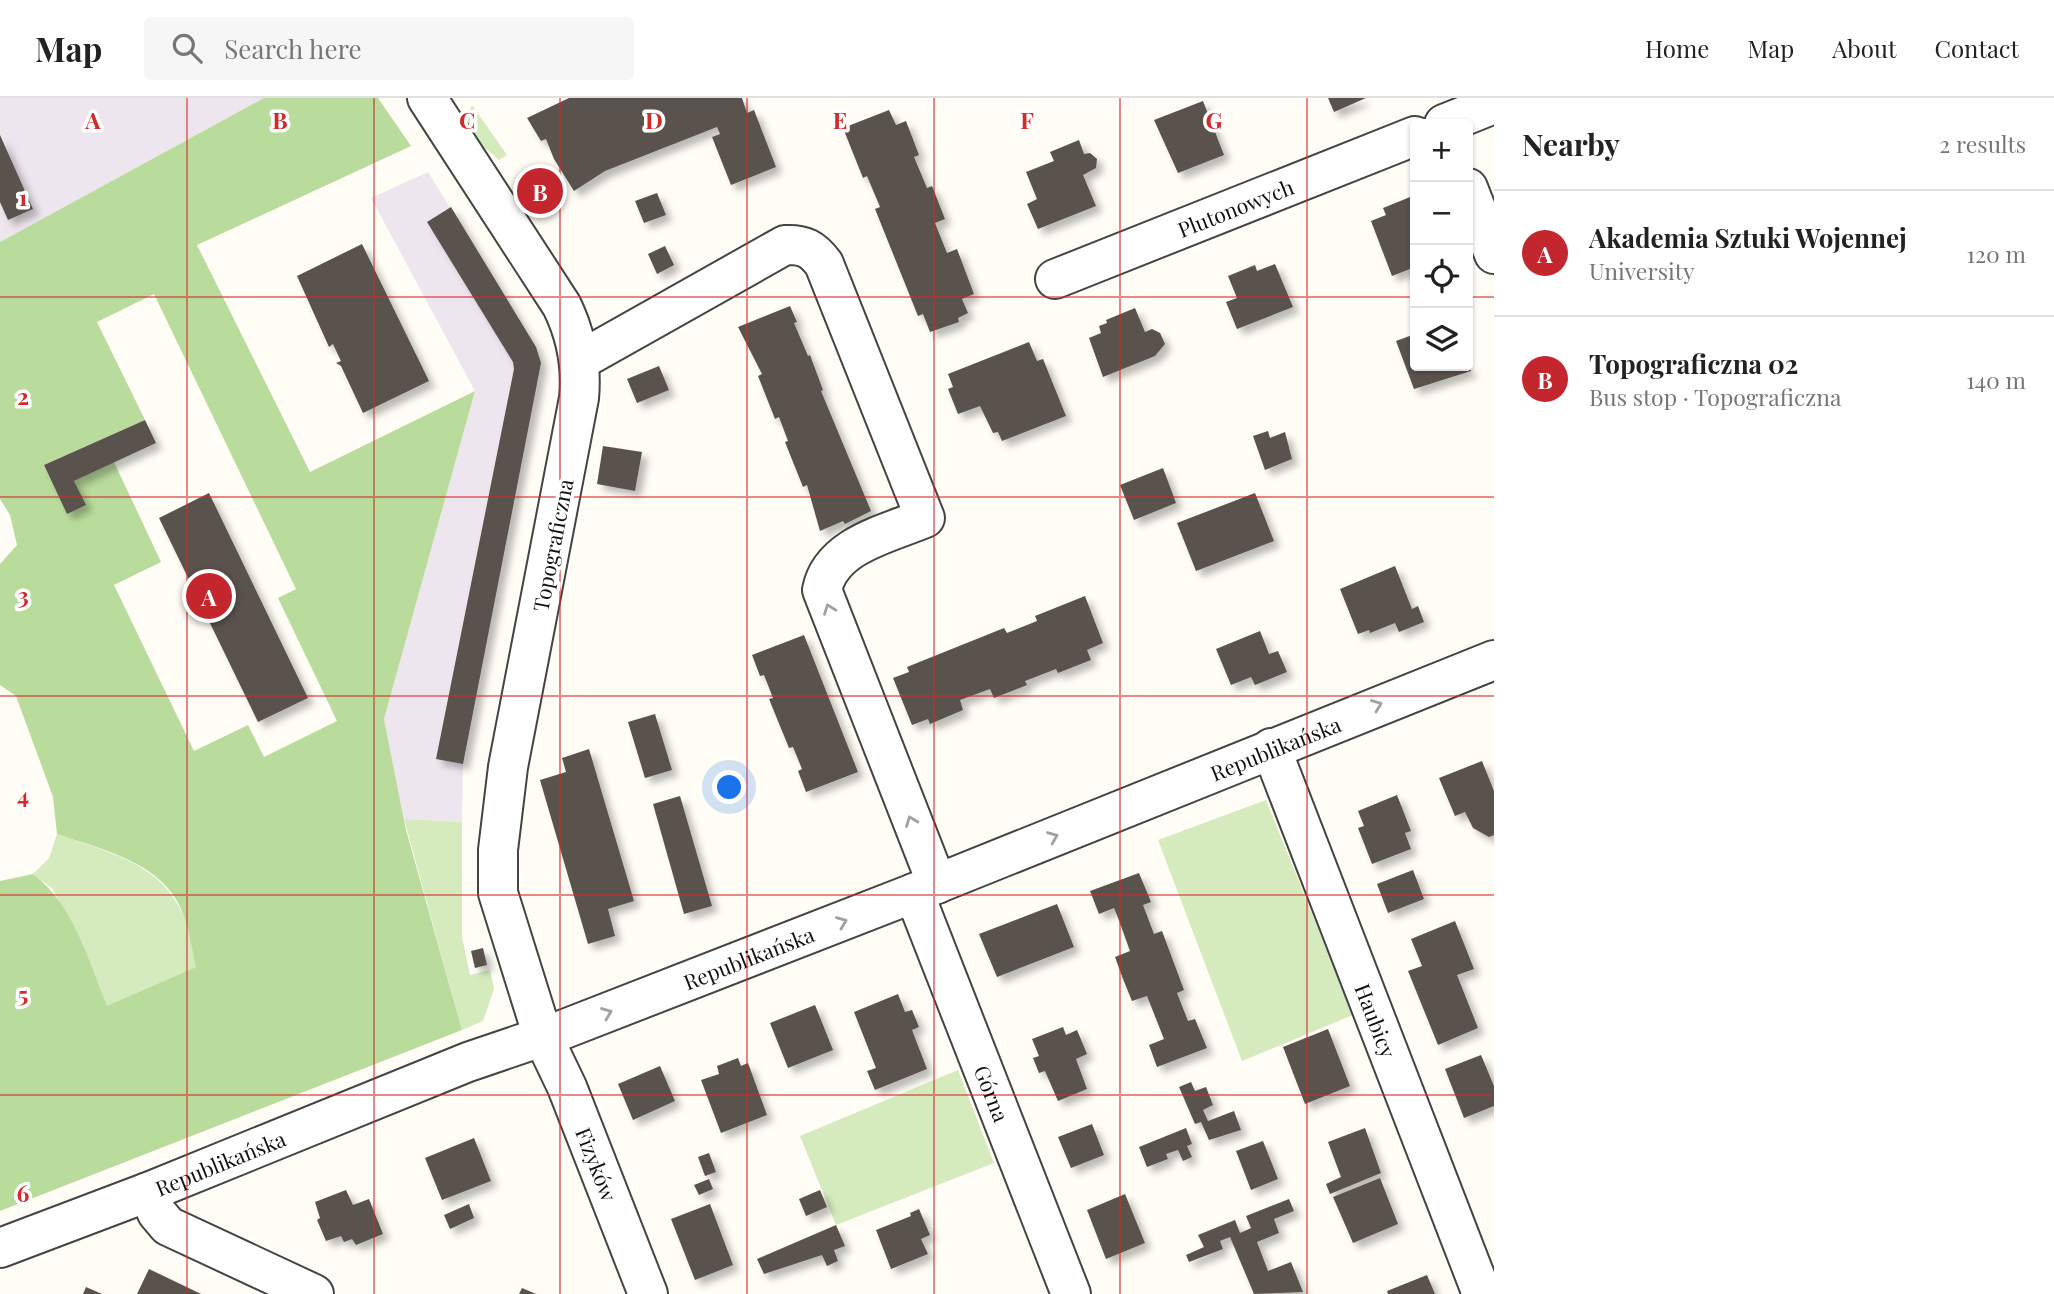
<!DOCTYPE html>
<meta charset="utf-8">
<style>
body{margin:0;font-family:"Playfair Display",serif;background:#f6f6f6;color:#222}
.controls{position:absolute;right:21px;top:21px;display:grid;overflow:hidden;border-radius:7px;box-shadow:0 2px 5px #0004}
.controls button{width:63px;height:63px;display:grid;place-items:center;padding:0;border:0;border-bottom:2px solid #e0e0e0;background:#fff;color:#222;font:35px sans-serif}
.you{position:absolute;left:730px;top:690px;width:24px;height:24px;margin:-18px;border:5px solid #fff;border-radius:50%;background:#1a73e8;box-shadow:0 0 0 10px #1a73e833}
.badge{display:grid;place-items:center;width:46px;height:46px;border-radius:50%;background:#c4262e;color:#fff;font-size:23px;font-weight:700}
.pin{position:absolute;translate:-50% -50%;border:4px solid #fff;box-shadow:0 2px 7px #0006}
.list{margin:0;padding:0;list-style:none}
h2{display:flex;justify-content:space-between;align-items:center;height:91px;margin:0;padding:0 28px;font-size:30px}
h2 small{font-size:23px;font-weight:400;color:#767676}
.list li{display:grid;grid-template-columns:46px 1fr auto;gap:21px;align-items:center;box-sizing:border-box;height:126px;padding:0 28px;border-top:2px solid #e0e0e0}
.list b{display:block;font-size:26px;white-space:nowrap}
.list p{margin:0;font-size:23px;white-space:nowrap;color:#767676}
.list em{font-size:23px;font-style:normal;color:#767676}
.icon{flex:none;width:38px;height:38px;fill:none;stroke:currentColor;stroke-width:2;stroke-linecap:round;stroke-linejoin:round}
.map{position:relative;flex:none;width:1494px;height:1196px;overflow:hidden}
header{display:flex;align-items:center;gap:42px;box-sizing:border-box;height:98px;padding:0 35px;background:#fff;border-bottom:2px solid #e0e0e0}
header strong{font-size:33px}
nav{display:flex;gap:38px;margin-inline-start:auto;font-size:24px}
.search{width:490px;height:63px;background:#f6f6f6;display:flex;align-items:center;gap:18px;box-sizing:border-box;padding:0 24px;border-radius:7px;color:#767676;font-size:26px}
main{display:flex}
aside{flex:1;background:#fff}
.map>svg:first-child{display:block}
.industrial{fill:#eee6ef}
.green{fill:#d5ebbd}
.forest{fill:#b9dc9c;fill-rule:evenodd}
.building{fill:#5a524d;filter:url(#shadow)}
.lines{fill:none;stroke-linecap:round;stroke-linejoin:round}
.minor-casing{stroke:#444;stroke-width:42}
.minor{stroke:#fff;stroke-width:38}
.oneway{stroke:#a0a0a0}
.grid{fill:none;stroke:#d62828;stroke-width:2;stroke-opacity:0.55}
.labels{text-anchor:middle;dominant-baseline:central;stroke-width:7;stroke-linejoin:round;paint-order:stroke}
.street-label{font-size:21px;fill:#111;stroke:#fff}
.grid-label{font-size:23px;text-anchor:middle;font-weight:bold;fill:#d62828;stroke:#fff;stroke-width:7;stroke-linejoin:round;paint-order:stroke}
</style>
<header>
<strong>Map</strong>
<div class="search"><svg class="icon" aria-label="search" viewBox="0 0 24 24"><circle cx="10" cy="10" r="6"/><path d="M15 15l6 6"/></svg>Search here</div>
<nav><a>Home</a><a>Map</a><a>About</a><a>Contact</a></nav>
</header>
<main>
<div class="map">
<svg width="1494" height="1196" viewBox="0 0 1494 1196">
<defs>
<filter id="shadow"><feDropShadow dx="6" dy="6" stdDeviation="3.5" flood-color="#0004"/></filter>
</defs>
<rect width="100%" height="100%" fill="#fffdf5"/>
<!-- industrial -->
<g class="industrial">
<polygon points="0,0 264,0 0,144"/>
<polygon points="428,74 536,249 541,265 463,666 462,724 404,721 384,621 475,293 371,100"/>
</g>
<!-- green -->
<g class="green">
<polygon points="472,7 507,57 499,62 470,37 465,26"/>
<polygon points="1266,702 1353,917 1242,963 1158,742"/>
<polygon points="404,721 462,724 462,839 470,877 490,872 494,891 483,923 462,932"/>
<path d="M57,736C108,755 158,763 183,816C190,831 192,852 196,869L107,909L53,791L33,776L49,760Z"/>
<polygon points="958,972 994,1065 836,1127 800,1038"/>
</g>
<!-- forest -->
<path class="forest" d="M264,0H378L411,48L197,147L310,374L475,293L384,621L406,732L462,932L0,1113V783L33,776C74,807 88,862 107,908L196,869C192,853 190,836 185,821C168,765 105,753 57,736L53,699L16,598L0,587V466L17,447L10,417L0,401V144ZM154,196L296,491L278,500L337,623L264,659L248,627L194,653L114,487L161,464L114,364L74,383L67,415L44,367L145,322L97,224Z"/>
<!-- building -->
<g class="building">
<polygon points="569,0 742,0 747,15 754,12 776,69 731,87 712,39 720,36 717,29 605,73 574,93 554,61 546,41 541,43 527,20"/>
<polygon points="1328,0 1366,0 1334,14"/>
<polygon points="1203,3 1224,57 1178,75 1154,22"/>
<polygon points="889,12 896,27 906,23 919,57 914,59 927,90 932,88 945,121 935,125 947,155 957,151 974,196 962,201 968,215 958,220 959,224 930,234 923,216 918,218 875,111 880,109 867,78 863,80 843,30"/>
<polygon points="0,37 33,111 8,122 0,104"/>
<polygon points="1079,42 1084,56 1090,55 1097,61 1096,70 1083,77 1096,108 1038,131 1027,106 1037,101 1026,74 1054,63 1050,54"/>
<polygon points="657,95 666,117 644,125 635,103"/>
<polygon points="1415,97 1415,169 1392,178 1371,123 1386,117 1383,110"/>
<polygon points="451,109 536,249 541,265 463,666 436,661 514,271 513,264 427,124"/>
<polygon points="362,146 429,283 363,315 341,268 336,265 341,263 339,259 333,246 329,249 297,178"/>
<polygon points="665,148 674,167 657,176 648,156"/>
<polygon points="1275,166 1293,209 1237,231 1226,204 1237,200 1228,178 1255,167 1257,173"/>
<polygon points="790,208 797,224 794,225 808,258 810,257 823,292 821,293 871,413 845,426 843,423 820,433 807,387 803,389 785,344 788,343 779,319 775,321 758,278 762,276 738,229"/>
<polygon points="1135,210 1145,234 1152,231 1160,235 1165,246 1155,258 1103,279 1089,240 1101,235 1099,228 1107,225 1106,222"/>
<polygon points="1415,236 1415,268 1469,268 1471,273 1414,291 1396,243"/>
<polygon points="1029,244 1037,263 1043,261 1066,318 1002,343 998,334 993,335 980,308 958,316 948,291 953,289 948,276"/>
<polygon points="659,268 669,292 637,305 627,281"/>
<polygon points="145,322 156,345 74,383 86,407 67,416 44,367"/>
<polygon points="1268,333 1270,340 1285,334 1292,361 1265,372 1253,338"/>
<polygon points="603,348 642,354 635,393 597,386"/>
<polygon points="1163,370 1176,405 1134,422 1120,387"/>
<polygon points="209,395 308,600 258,624 159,420"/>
<polygon points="1255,395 1274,443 1196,473 1177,425"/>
<polygon points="1395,468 1412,511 1418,508 1424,524 1399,534 1395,525 1370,535 1369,532 1358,536 1340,491"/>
<polygon points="1085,498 1103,545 1087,552 1091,562 1058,575 1056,571 1025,583 1027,587 994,600 990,591 960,602 963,612 930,626 928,621 912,627 893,580 909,574 907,569 1004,530 1007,535 1037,523 1035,518"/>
<polygon points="1260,533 1269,556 1278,553 1287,574 1255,587 1251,579 1231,587 1216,551"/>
<polygon points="804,537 858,674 806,694 798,673 802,671 793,649 789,650 769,601 773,600 764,577 760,578 752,557"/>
<polygon points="655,616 672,672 645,680 628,624"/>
<polygon points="589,651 634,803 608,811 615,838 588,846 540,682 566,674 562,660"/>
<polygon points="1482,663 1494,693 1494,737 1489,739 1473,730 1465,714 1455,718 1439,680"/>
<polygon points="1397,697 1411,733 1405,735 1411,751 1372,766 1358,730 1364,728 1358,713"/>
<polygon points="680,698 712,808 684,816 653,706"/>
<polygon points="1413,772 1424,801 1388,815 1377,786"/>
<polygon points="1139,775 1151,804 1143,807 1154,836 1162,833 1184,892 1177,895 1188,923 1195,921 1207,950 1157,969 1149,947 1164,941 1147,898 1132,903 1123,881 1115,859 1130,853 1117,817 1114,810 1099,816 1090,793"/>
<polygon points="1057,806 1074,849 997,879 979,836"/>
<polygon points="1455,823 1474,871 1457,877 1478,930 1438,947 1408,873 1422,868 1411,841"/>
<polygon points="483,850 487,867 475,870 471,853"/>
<polygon points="898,896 905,914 912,912 919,929 912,932 927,971 875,992 867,973 876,970 854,914"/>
<polygon points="815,907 833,952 788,970 770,925"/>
<polygon points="1063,929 1066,937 1077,932 1087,956 1076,961 1087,991 1058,1003 1045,973 1039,975 1033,960 1039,958 1032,941"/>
<polygon points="1328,931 1350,988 1305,1006 1283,949"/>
<polygon points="1481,957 1494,988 1494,1008 1464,1020 1445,971"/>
<polygon points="738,960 741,968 748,965 767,1017 721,1035 701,982 719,976 717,968"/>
<polygon points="660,968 675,1003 633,1022 618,986"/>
<polygon points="1191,984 1195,993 1206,989 1213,1007 1203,1012 1208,1023 1234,1013 1241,1032 1209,1042 1201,1024 1195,1026 1179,989"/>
<polygon points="1092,1026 1104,1057 1071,1070 1058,1039"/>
<polygon points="1186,1030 1192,1046 1187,1048 1192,1059 1183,1063 1178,1052 1166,1056 1168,1061 1147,1069 1139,1049"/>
<polygon points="1365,1030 1381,1075 1330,1096 1326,1086 1341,1079 1328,1044"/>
<polygon points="474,1040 491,1083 442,1102 425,1060"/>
<polygon points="1263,1043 1278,1081 1251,1092 1236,1053"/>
<polygon points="709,1055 716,1074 705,1078 698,1059"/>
<polygon points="1380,1080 1398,1126 1353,1145 1333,1099"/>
<polygon points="709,1081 713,1091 699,1097 694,1087"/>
<polygon points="346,1092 353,1107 369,1101 383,1136 356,1147 352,1141 344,1144 341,1138 326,1143 317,1122 320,1120 315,1104"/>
<polygon points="820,1092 827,1109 806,1118 799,1101"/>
<polygon points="1125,1096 1145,1145 1106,1161 1087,1112"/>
<polygon points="1289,1101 1294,1113 1274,1121 1279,1135 1257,1144 1268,1173 1291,1164 1303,1194 1254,1196 1230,1139 1220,1143 1223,1151 1189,1164 1186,1157 1204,1149 1198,1137 1235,1122 1240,1135 1251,1130 1246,1118"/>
<polygon points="469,1106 474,1120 450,1131 444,1117"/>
<polygon points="710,1106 733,1167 695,1182 671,1121"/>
<polygon points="919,1111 930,1137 921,1141 928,1156 891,1171 876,1132 911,1118 910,1115"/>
<polygon points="836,1127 845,1148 834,1152 838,1163 827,1168 822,1157 764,1176 757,1161"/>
<polygon points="149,1171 201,1196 137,1196"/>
<polygon points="1427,1177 1435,1196 1388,1196 1387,1193"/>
<polygon points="86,1189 102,1196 83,1196"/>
<polygon points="522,1190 536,1196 519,1196"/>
</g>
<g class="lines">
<defs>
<g id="minor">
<path id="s1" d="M427,0L562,208C576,237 582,268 579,300L508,669L498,752V795L543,939L567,989L648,1196"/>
<polyline points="1444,26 1494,6"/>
<polyline points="1468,90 1494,156"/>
<path id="s2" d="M1055,181L1415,38"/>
<path d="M579,263L785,147C804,146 813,151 824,166L925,420C887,436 831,447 822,492L937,786"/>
<path id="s3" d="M1271,650L1482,1196"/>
<path id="s4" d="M914,795L1071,1196"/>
<polyline points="148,1094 157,1115 168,1128 314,1196"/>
<path id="s5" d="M0,1150L148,1094L468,964L562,932L914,795L1494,562"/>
</g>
</defs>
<!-- minor casing -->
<use href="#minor" class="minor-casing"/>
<!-- minor -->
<use href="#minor" class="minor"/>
</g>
<!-- one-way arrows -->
<defs><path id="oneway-chevron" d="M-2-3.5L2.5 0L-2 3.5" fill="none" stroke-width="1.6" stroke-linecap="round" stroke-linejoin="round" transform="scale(1.75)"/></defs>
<g class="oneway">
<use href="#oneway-chevron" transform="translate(829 511) rotate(-110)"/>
<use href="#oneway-chevron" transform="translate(1377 607) rotate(-21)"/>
<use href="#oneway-chevron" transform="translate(911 723) rotate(-111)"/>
<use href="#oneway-chevron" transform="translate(1053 739) rotate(-22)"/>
<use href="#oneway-chevron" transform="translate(842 824) rotate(-21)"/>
<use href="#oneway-chevron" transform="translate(607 915) rotate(-21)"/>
</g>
<!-- grid -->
<path class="grid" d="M187,0V1196M374,0V1196M560,0V1196M747,0V1196M934,0V1196M1120,0V1196M1307,0V1196M0,199H1415M1468,199H1494M0,399H1494M0,598H1494M0,797H1494M0,997H1494"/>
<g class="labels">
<!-- street labels -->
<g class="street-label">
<text stroke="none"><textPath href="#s2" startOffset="194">Plutonowych</textPath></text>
<text transform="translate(552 447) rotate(-79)">Topograficzna</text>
<text stroke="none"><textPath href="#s5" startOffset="1370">Republikańska</textPath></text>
<text stroke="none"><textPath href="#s5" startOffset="803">Republikańska</textPath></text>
<text stroke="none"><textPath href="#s3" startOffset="292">Haubicy</textPath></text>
<text stroke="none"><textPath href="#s4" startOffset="215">Górna</textPath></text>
<text stroke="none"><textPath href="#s5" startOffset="236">Republikańska</textPath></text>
<text stroke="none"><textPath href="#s1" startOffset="1134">Fizyków</textPath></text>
</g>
</g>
<g class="grid-label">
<text x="93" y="31">A</text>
<text x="280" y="31">B</text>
<text x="467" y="31">C</text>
<text x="654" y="31">D</text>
<text x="840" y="31">E</text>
<text x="1027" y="31">F</text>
<text x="1214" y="31">G</text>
<text x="23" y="108">1</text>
<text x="23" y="307">2</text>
<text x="23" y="506">3</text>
<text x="23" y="706">4</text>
<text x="23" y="905">5</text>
<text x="23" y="1104">6</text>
</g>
</svg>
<div class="controls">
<button>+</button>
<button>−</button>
<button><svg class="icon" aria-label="locate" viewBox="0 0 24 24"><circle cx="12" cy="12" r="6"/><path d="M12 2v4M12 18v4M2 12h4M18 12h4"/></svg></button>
<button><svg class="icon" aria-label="layers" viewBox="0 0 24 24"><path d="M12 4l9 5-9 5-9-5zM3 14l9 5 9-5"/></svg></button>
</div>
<div class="you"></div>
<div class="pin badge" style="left:209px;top:498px">A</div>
<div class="pin badge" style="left:540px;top:93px">B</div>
</div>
<aside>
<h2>Nearby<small>2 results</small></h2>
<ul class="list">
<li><span class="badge">A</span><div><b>Akademia Sztuki Wojennej</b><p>University</p></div><em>120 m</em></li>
<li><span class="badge">B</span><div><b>Topograficzna 02</b><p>Bus stop · Topograficzna</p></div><em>140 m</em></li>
</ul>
</aside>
</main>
